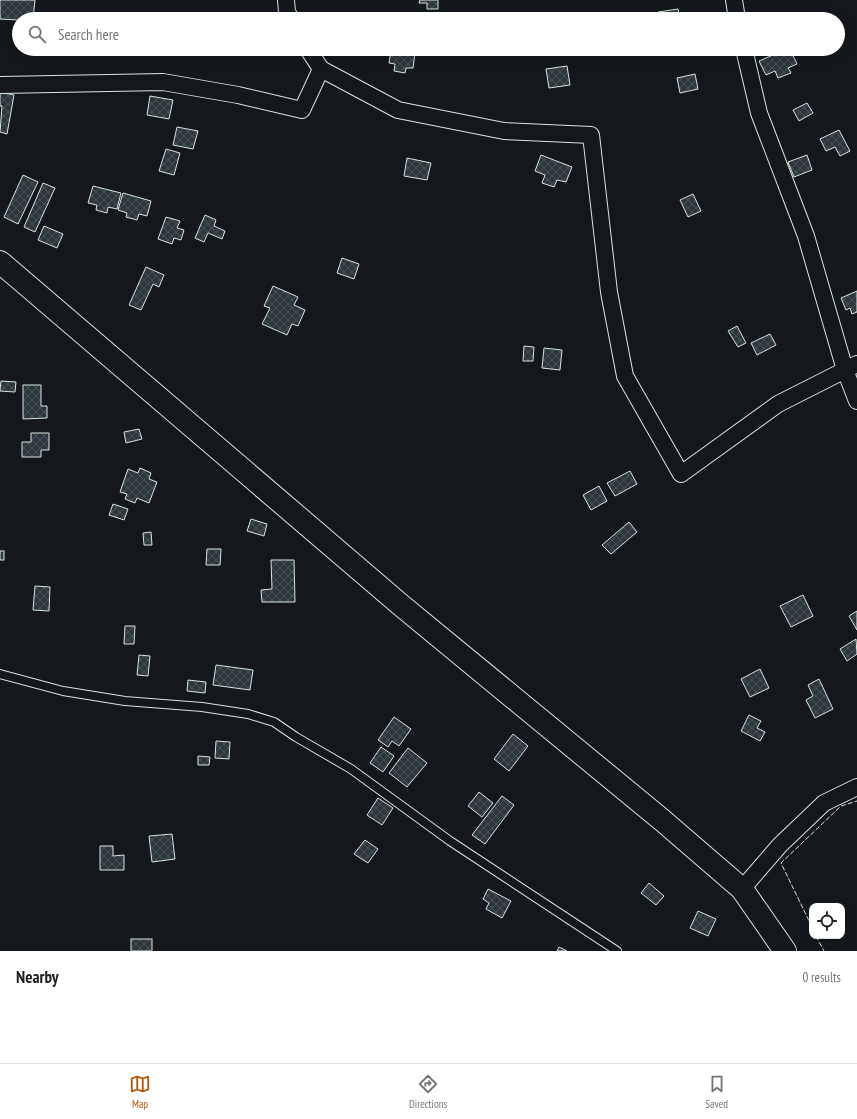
<!DOCTYPE html>
<style>
body{margin:0;font-family:"PT Sans Narrow",sans-serif;background:#f6f6f6;color:#202124}
.controls{position:absolute;right:12px;bottom:12px;display:grid;overflow:hidden;border-radius:8px;box-shadow:0 2px 10px #0003}
.controls button{width:36px;height:36px;display:grid;place-items:center;padding:0;border:0;border-bottom:1px solid #e0e0e0;background:#fff;color:#202124;font:20px sans-serif}
.list{margin:0;padding:0;list-style:none}
h2{display:flex;justify-content:space-between;align-items:center;height:52px;margin:0;padding:0 16px;font-size:17px}
h2 small{font-size:13px;font-weight:400;color:#757577}
.icon{flex:none;width:22px;height:22px;fill:none;stroke:currentColor;stroke-width:2;stroke-linecap:round;stroke-linejoin:round}
.map{position:relative;flex:none;width:857px;height:951px;overflow:hidden}
.search{position:absolute;background:#fff;box-shadow:0 2px 10px #0003;left:12px;right:12px;top:12px;height:44px;display:flex;align-items:center;gap:10px;box-sizing:border-box;padding:0 14px;border-radius:22px;color:#757577;font-size:15px}
.sheet{height:112px;background:#fff}
nav{display:flex;justify-content:space-around;align-items:center;box-sizing:border-box;height:56px;border-top:1px solid #e0e0e0;background:#fff;font-size:11px;color:#757577}
nav a{display:grid;justify-items:center;gap:2px}
nav .on{color:#b45309}
.map>svg:first-child{display:block}
.building{fill:url(#building-cross-hatch);stroke:#d8e6dc}
.lines{fill:none;stroke-linecap:round;stroke-linejoin:round}
.service-casing{stroke:#d8e6dc;stroke-width:10}
.minor-casing{stroke:#d8e6dc;stroke-width:18}
.secondary-casing{stroke:#d8e6dc;stroke-width:24}
.service{stroke:#14181c;stroke-width:8}
.minor{stroke:#14181c;stroke-width:16}
.secondary{stroke:#14181c;stroke-width:22}
.fence{stroke:#d8e6dc;stroke-width:1;stroke-dasharray:5 2;stroke-linecap:butt}
</style>
<div class="map">
<svg width="857" height="951" viewBox="0 0 857 951">
<defs>
<pattern id="building-cross-hatch" width="8" height="8" patternUnits="userSpaceOnUse"><rect width="8" height="8" fill="#2c363c"/><path d="M0 0l8 8M0 8l8-8" fill="none" stroke="#4a5358"/></pattern>
</defs>
<rect width="100%" height="100%" fill="#14181c"/>
<!-- building -->
<g class="building">
<polygon points="0,0 35,0 33,19 19,20 0,19"/>
<polygon points="420,0 438,0 438,9 427,9 427,3 419,3"/>
<polygon points="678,9 680,19 660,19 658,12"/>
<polygon points="787,49 790,49 797,64 788,68 791,73 778,78 775,71 766,75 759,61"/>
<polygon points="391,50 415,53 413,68 406,68 405,73 394,71 395,64 389,63"/>
<polygon points="567,66 570,85 549,88 546,69"/>
<polygon points="695,74 698,89 680,93 677,78"/>
<polygon points="0,92 14,95 7,134 0,132 2,106 0,106"/>
<polygon points="150,96 173,100 169,119 147,115"/>
<polygon points="807,103 813,113 799,121 793,110"/>
<polygon points="177,127 198,131 193,149 173,145"/>
<polygon points="839,130 850,151 840,156 835,147 826,151 820,139"/>
<polygon points="166,149 180,153 174,175 159,171"/>
<polygon points="541,155 572,167 566,182 557,180 554,187 542,183 545,175 535,171"/>
<polygon points="807,155 812,170 794,177 788,162"/>
<polygon points="407,158 431,163 427,180 404,176"/>
<polygon points="23,175 38,182 18,224 4,217"/>
<polygon points="43,183 55,188 35,232 24,227"/>
<polygon points="93,186 121,193 117,209 108,207 107,213 96,210 97,205 88,203"/>
<polygon points="123,193 151,201 147,216 139,214 137,220 126,217 127,213 118,210"/>
<polygon points="693,194 701,211 688,217 680,200"/>
<polygon points="205,215 216,220 214,226 225,231 222,239 208,233 204,242 195,238"/>
<polygon points="166,217 180,221 177,228 184,230 181,240 174,238 172,244 158,239"/>
<polygon points="44,226 63,234 57,248 38,240"/>
<polygon points="342,258 359,264 354,279 337,273"/>
<polygon points="146,267 164,275 159,287 153,284 141,310 129,305"/>
<polygon points="273,286 298,297 294,305 305,310 298,326 292,324 287,335 262,324 270,308 264,306"/>
<polygon points="857,291 857,312 852,314 850,308 846,310 841,298"/>
<polygon points="737,326 746,343 738,347 728,331"/>
<polygon points="770,334 776,345 757,355 751,343"/>
<polygon points="524,346 534,347 533,361 523,361"/>
<polygon points="544,348 562,350 560,370 542,368"/>
<polygon points="1,381 16,382 15,392 0,391"/>
<polygon points="23,385 41,385 41,406 47,406 47,418 23,419"/>
<polygon points="139,429 142,439 126,443 124,432"/>
<polygon points="31,433 49,433 49,450 41,450 41,457 22,457 22,442 31,442"/>
<polygon points="140,468 151,473 149,479 157,482 149,503 137,498 135,503 125,499 127,494 120,492 128,469 138,473"/>
<polygon points="630,471 637,484 615,496 607,483"/>
<polygon points="599,486 607,501 591,510 583,495"/>
<polygon points="113,504 128,509 124,520 109,515"/>
<polygon points="251,519 267,524 264,536 247,531"/>
<polygon points="629,522 637,532 611,554 602,545"/>
<polygon points="151,532 152,545 144,545 143,533"/>
<polygon points="207,549 221,549 220,565 206,565"/>
<rect x="0" y="551" width="4" height="9"/>
<polygon points="271,560 294,560 295,602 262,602 261,590 272,589"/>
<polygon points="35,586 50,587 49,611 33,610"/>
<polygon points="803,595 813,616 791,627 780,606"/>
<polygon points="857,611 857,630 849,616"/>
<polygon points="125,626 135,626 134,644 124,644"/>
<polygon points="856,639 857,654 847,661 840,649"/>
<polygon points="139,655 150,656 148,676 137,675"/>
<polygon points="216,665 253,670 250,690 213,685"/>
<polygon points="760,669 769,688 750,697 741,679"/>
<polygon points="819,679 833,709 815,718 806,700 813,696 808,685"/>
<polygon points="188,680 206,682 205,693 187,691"/>
<polygon points="749,715 761,721 757,728 765,732 760,741 741,731"/>
<polygon points="394,717 411,729 399,746 392,741 388,747 378,740"/>
<polygon points="513,734 528,746 509,771 494,759"/>
<polygon points="216,741 230,742 229,759 215,758"/>
<polygon points="381,747 394,756 383,772 370,763"/>
<polygon points="408,748 427,763 407,787 389,773"/>
<polygon points="198,756 210,757 209,765 198,765"/>
<polygon points="479,792 493,803 482,817 468,806"/>
<polygon points="502,796 514,805 485,844 472,835"/>
<polygon points="378,798 393,808 382,825 367,815"/>
<polygon points="172,834 175,859 152,862 149,836"/>
<polygon points="365,840 378,849 368,863 354,854"/>
<polygon points="100,846 113,846 113,856 124,855 124,870 100,870"/>
<polygon points="649,883 664,896 656,905 641,893"/>
<polygon points="488,889 511,901 502,918 486,909 489,903 483,899"/>
<polygon points="698,911 716,919 708,936 690,928"/>
<rect x="131" y="939" width="21" height="12"/>
<polygon points="559,947 567,951 557,951"/>
</g>
<g class="lines">
<defs>
<polyline id="service" points="0,674 63,691 125,701 202,707 248,714 274,722 296,737 351,769 450,841 617,951"/>
<g id="minor">
<polyline points="286,0 287,12 291,19"/>
<polyline points="734,0 737,19"/>
<polyline points="308,49 321,69 398,110 504,131 591,135 609,292 625,376 681,474 778,404 857,364"/>
<polyline points="744,49 759,113 806,236 845,370 857,401"/>
<polyline points="0,85 163,82 238,95 302,110 321,69"/>
<polyline points="742,889 780,845 824,803 857,787"/>
</g>
<polyline id="secondary" points="0,262 402,606 662,820 742,889 785,951"/>
</defs>
<!-- service casing -->
<use href="#service" class="service-casing"/>
<!-- minor casing -->
<use href="#minor" class="minor-casing"/>
<!-- secondary casing -->
<use href="#secondary" class="secondary-casing"/>
<!-- service -->
<use href="#service" class="service"/>
<!-- minor -->
<use href="#minor" class="minor"/>
<!-- secondary -->
<use href="#secondary" class="secondary"/>
<!-- fence -->
<g class="fence">
<polyline points="812,927 781,863 841,806 857,801"/>
<polyline points="816,936 824,951"/>
</g>
</g>
</svg>
<div class="controls">
<button><svg class="icon" aria-label="locate" viewBox="0 0 24 24"><circle cx="12" cy="12" r="6"/><path d="M12 2v4M12 18v4M2 12h4M18 12h4"/></svg></button>
</div>
<div class="search"><svg class="icon" aria-label="search" viewBox="0 0 24 24"><circle cx="10" cy="10" r="6"/><path d="M15 15l6 6"/></svg>Search here</div>
</div>
<section class="sheet">
<h2>Nearby<small>0 results</small></h2>
<ul class="list">
</ul>
</section>
<nav>
<a class="on"><svg class="icon" aria-label="map" viewBox="0 0 24 24"><path d="M3 6l6-2 6 2 6-2v14l-6 2-6-2-6 2zM9 4v14M15 6v14"/></svg>Map</a>
<a><svg class="icon" aria-label="directions" viewBox="0 0 24 24"><path d="M12 3l9 9-9 9-9-9zM9 14v-3h6M13 9l2 2-2 2"/></svg>Directions</a>
<a><svg class="icon" aria-label="saved" viewBox="0 0 24 24"><path d="M7 4h10v16l-5-4-5 4z"/></svg>Saved</a>
</nav>
